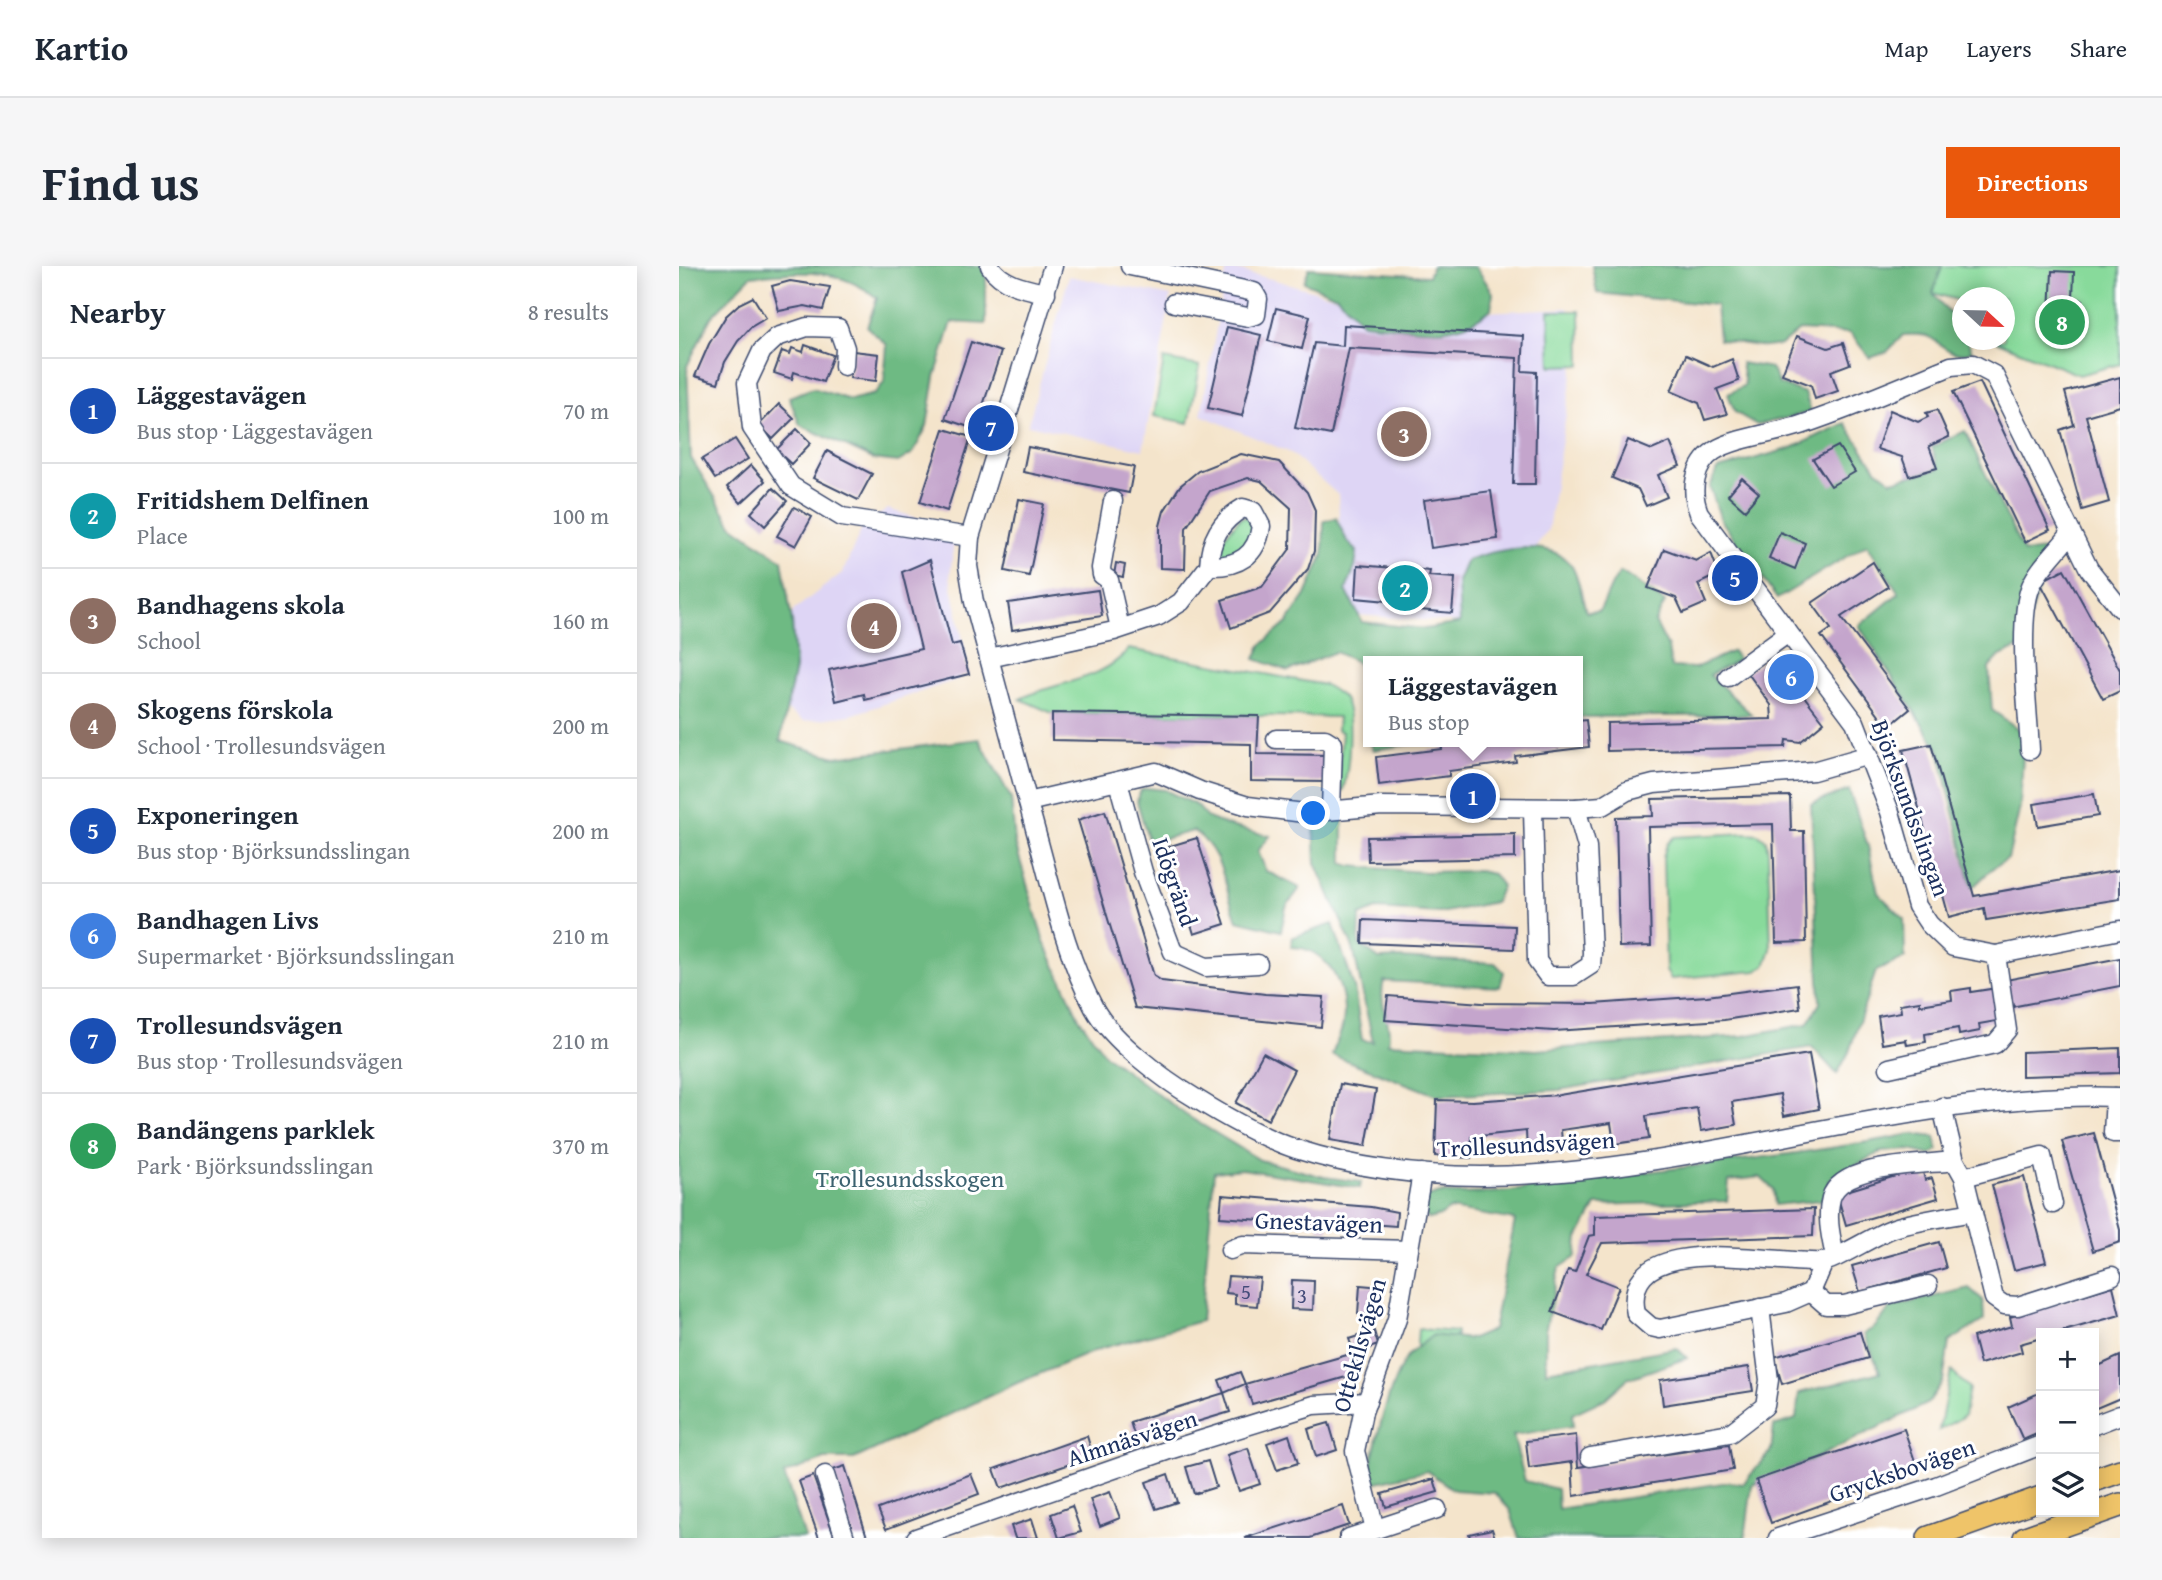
<!DOCTYPE html>
<meta charset="utf-8">
<style>
body{margin:0;font-family:"Gentium Book Plus",serif;background:#f6f6f7;color:#1f2937}
.controls{position:absolute;right:21px;bottom:21px;display:grid;overflow:hidden;border-radius:0px;box-shadow:0 4px 18px #0003}
.controls button{width:63px;height:63px;display:grid;place-items:center;padding:0;border:0;border-bottom:2px solid #e0e1e3;background:#fff;color:#1f2937;font:35px sans-serif}
.compass{position:absolute;left:1273px;top:21px;width:63px;height:63px;border-radius:50%;background:#fff;box-shadow:0 4px 18px #0003;rotate:112deg}
.you{position:absolute;left:635px;top:548px;width:24px;height:24px;margin:-18px;border:5px solid #fff;border-radius:50%;background:#1a73e8;box-shadow:0 0 0 10px #1a73e833}
.badge{display:grid;place-items:center;width:46px;height:46px;border-radius:50%;background:#ea580c;color:#fff;font-size:23px;font-weight:700}
.pin{position:absolute;translate:-50% -50%;border:4px solid #fff;box-shadow:0 2px 7px #0006}
.popup{position:absolute;left:684px;top:390px;width:220px;height:91px;box-sizing:border-box;display:grid;place-content:center;border-radius:0px;background:#fff;filter:drop-shadow(0 2px 5px #0005);font-size:23px;white-space:nowrap;color:#747a83}
.popup b{font-size:26px;color:#1f2937}
.popup::after{content:'';position:absolute;left:50%;top:100%;margin-left:-14px;border:14px solid transparent;border-top-color:#fff}
.list{margin:0;padding:0;list-style:none}
h2{display:flex;justify-content:space-between;align-items:center;height:91px;margin:0;padding:0 28px;font-size:30px}
h2 small{font-size:23px;font-weight:400;color:#747a83}
.list li{display:grid;grid-template-columns:46px 1fr auto;gap:21px;align-items:center;box-sizing:border-box;height:105px;padding:0 28px;border-top:2px solid #e0e1e3}
.list b{display:block;font-size:26px;white-space:nowrap}
.list p{margin:0;font-size:23px;white-space:nowrap;color:#747a83}
.list em{font-size:23px;font-style:normal;color:#747a83}
.icon{flex:none;width:38px;height:38px;fill:none;stroke:currentColor;stroke-width:2;stroke-linecap:round;stroke-linejoin:round}
.map{position:relative;flex:none;width:1441px;height:1272px;overflow:hidden;border-radius:0px}
header{display:flex;align-items:center;gap:42px;box-sizing:border-box;height:98px;padding:0 35px;background:#fff;border-bottom:2px solid #e0e1e3}
header strong{font-size:33px}
nav{display:flex;gap:38px;margin-inline-start:auto;font-size:24px}
.intro{display:flex;align-items:center;justify-content:space-between;box-sizing:border-box;height:168px;padding:0 42px}
h1{margin:0;font-size:49px}
.button{padding:18px 32px;border-radius:0px;background:#ea580c;color:#fff;font-size:24px;font-weight:700}
main{display:flex;gap:42px;padding:0 42px}
aside{flex:1;background:#fff;border-radius:0px;box-shadow:0 4px 18px #0003}
.map>svg:first-child{display:block}
.built{fill:#ded5f5}
.green{fill:#88da9b;stroke:#52847c;stroke-width:2}
.forest{fill:#6eba83;stroke:#447470;stroke-width:2}
.building{fill:#c4a5cc}
.lines{fill:none;stroke-linecap:round;stroke-linejoin:round}
.minor-casing{stroke:#3c4a6e;stroke-width:21}
.major-casing{stroke:#3c4a6e;stroke-width:26}
.minor{stroke:#fff;stroke-width:18}
.major{stroke:#efc469;stroke-width:23}
.labels{text-anchor:middle;dominant-baseline:central;stroke-width:6;stroke-linejoin:round;paint-order:stroke}
.number-label{font-size:21px;fill:#454c7a}
.street-label{font-size:24px;fill:#1b2f5e;stroke:#fff}
.park-label{font-size:24px;fill:#3c6270;stroke:#fff}
</style>
<header>
<strong>Kartio</strong>
<nav><a>Map</a><a>Layers</a><a>Share</a></nav>
</header>
<div class="intro"><h1>Find us</h1><a class="button">Directions</a></div>
<main>
<aside>
<h2>Nearby<small>8 results</small></h2>
<ul class="list">
<li><span class="badge" style="background:#1a4fb4">1</span><div><b>Läggestavägen</b><p>Bus stop · Läggestavägen</p></div><em>70 m</em></li>
<li><span class="badge" style="background:#0f9aa8">2</span><div><b>Fritidshem Delfinen</b><p>Place</p></div><em>100 m</em></li>
<li><span class="badge" style="background:#8d6e63">3</span><div><b>Bandhagens skola</b><p>School</p></div><em>160 m</em></li>
<li><span class="badge" style="background:#8d6e63">4</span><div><b>Skogens förskola</b><p>School · Trollesundsvägen</p></div><em>200 m</em></li>
<li><span class="badge" style="background:#1a4fb4">5</span><div><b>Exponeringen</b><p>Bus stop · Björksundsslingan</p></div><em>200 m</em></li>
<li><span class="badge" style="background:#3f7fe0">6</span><div><b>Bandhagen Livs</b><p>Supermarket · Björksundsslingan</p></div><em>210 m</em></li>
<li><span class="badge" style="background:#1a4fb4">7</span><div><b>Trollesundsvägen</b><p>Bus stop · Trollesundsvägen</p></div><em>210 m</em></li>
<li><span class="badge" style="background:#2e9e5b">8</span><div><b>Bandängens parklek</b><p>Park · Björksundsslingan</p></div><em>370 m</em></li>
</ul>
</aside>
<div class="map">
<svg width="1441" height="1272" viewBox="0 0 1441 1272">
<rect width="100%" height="100%" fill="#fff"/>
<filter id="ink" filterUnits="userSpaceOnUse"><feTurbulence type="fractalNoise" baseFrequency=".0143" numOctaves="2"/><feDisplacementMap in="SourceGraphic" scale="14" xChannelSelector="R" yChannelSelector="G"/><feConvolveMatrix kernelMatrix="1 2 1 2 8 2 1 2 1" color-interpolation-filters="sRGB"/></filter>
<filter id="wash" filterUnits="userSpaceOnUse"><feTurbulence type="fractalNoise" baseFrequency=".00686" numOctaves="4" result="noise"/><feDisplacementMap in="SourceGraphic" scale="28" xChannelSelector="R" yChannelSelector="G"/><feGaussianBlur stdDeviation="1.57" result="paint"/><feColorMatrix in="noise" values="0 0 0 0 0 0 0 0 0 0 0 0 0 0 0 0 0 1.4 0 .05"/><feComposite in="paint" operator="in"/></filter>
<g filter="url(#wash)">
<rect width="100%" height="100%" fill="#f4e4cb"/>
<!-- built -->
<g class="built">
<polygon points="548,1 727,50 888,42 902,52 869,264 800,358 665,348 659,229 612,187 522,149"/>
<polygon points="390,10 492,30 464,184 349,159"/>
<polygon points="209,243 276,264 271,311 288,394 280,413 172,449 125,455 102,440 102,376 115,344 164,306 184,260"/>
</g>
<!-- green -->
<g class="green">
<polygon points="1263,0 1441,0 1441,98 1400,109 1314,74 1325,74 1325,32 1283,32 1283,39 1278,34 1254,27"/>
<polygon points="870,45 901,45 902,99 872,100"/>
<polygon points="485,93 521,100 510,157 475,150"/>
<polygon points="567,251 578,257 565,288 542,291 541,276 561,252"/>
<path d="M450,383L646,419C652,423 660,427 664,432C676,446 669,507 664,525L659,523L663,466L658,464L659,451L373,447L341,433C379,414 421,417 450,383Z"/>
<polygon points="1067,567 1079,568 1087,574 1089,586 1092,683 1086,700 1077,705 992,713 987,705 984,591 988,578 995,571"/>
<polygon points="739,1063 777,1066 774,1096 737,1093"/>
<polygon points="1272,1105 1290,1122 1285,1150 1260,1164"/>
</g>
<!-- forest -->
<g class="forest">
<path d="M0,0H303L307,11V58L273,56L256,111L248,160L234,187L219,196L194,193L121,159L110,131L134,122L171,134L196,128L205,116L208,79L188,61L198,32C158,0 121,6 72,10L32,51L8,100L12,192L53,259L103,294L113,355L116,402L101,475L156,491L300,473L332,532L336,577L364,673L400,752L426,789L507,849L581,894L645,911L682,916L681,922L563,903L535,906L522,1055L423,1082L338,1117L175,1193H146L105,1208L126,1272H0Z"/>
<path d="M753,0L797,1L814,27L812,43C775,76 730,61 684,57L658,30L625,16L630,2L749,10Z"/>
<path d="M913,0H1263L1254,27C1264,43 1283,55 1283,74H1288L1293,85C1274,92 1267,82 1252,72C1245,67 1233,69 1224,69L1208,86L1191,92L1171,67L1120,64L1102,79L1086,81L1040,74L1037,39L918,27Z"/>
<polygon points="1062,97 1092,102 1100,118 1126,127 1132,146 1078,159 1056,146 1049,128 1066,119"/>
<polygon points="1166,157 1197,203 1213,215 1260,203 1253,181 1286,165 1345,287 1371,283 1341,381 1321,390 1310,402 1313,444 1338,462 1345,472 1341,541 1329,593 1315,601 1293,622 1260,484 1180,360 1220,327 1188,278 1098,333 1042,254 1031,221 1039,203 1113,182"/>
<path d="M657,252L668,275L678,285L676,301L667,324L683,356L746,363L781,357L779,315L788,294C816,284 871,271 892,299C900,311 903,332 907,346L920,345C929,332 931,316 942,306L986,336L976,356L989,381L992,401L1016,402L1054,385L1059,394L1031,409L1073,449L899,451V395H689V408L676,395L656,386L609,405L576,393L582,379L608,357L627,329L644,289L645,255Z"/>
<polygon points="691,476 745,476 695,484"/>
<path d="M468,522L486,524L519,540L527,551L547,559L591,570L579,585L587,605L621,622L607,641L602,665L558,654C545,622 545,584 514,565L470,577L458,535L462,524Z"/>
<path d="M1170,524L1189,580L1199,627L1225,653L1226,692L1197,705L1170,786L1158,808L1133,781L880,824L759,830L653,789C656,779 662,768 664,758C670,723 649,681 612,681L614,671L654,658L675,721L683,774L694,776L674,682L637,597L635,557L664,551V597L671,600L743,606L800,605L814,608L823,620L816,636L761,647L697,643L681,650L680,678L700,693L720,692L816,697L825,706L821,721L705,715C698,738 714,756 709,777L857,784L1064,770L1128,758L1141,737L1132,538Z"/>
<path d="M1233,868L1256,871L1259,884L1251,889L1231,884L1202,886L1152,912L1143,934L1096,939L1094,923L1081,911L1050,915L1048,935L917,939L899,972L897,991L880,1002L867,1061V1105L998,1082L1008,1092L948,1113L926,1133L893,1148L894,1160L834,1169L846,1215L878,1223L879,1243L1050,1216L1064,1218L1092,1185L1095,1160L1117,1153L1120,1127L1201,1106L1185,1068L1196,1061L1212,1041L1290,1022L1304,1034L1305,1054L1270,1076L1264,1115L1249,1137L1135,1193L1073,1219L1066,1272H840L831,1244L816,1227L775,1224L748,1205L689,1218C693,1186 710,1116 728,1091C734,1083 746,1076 754,1069L793,1073L814,1064L836,954L771,943L761,950L750,953L742,946L745,932L761,927C821,931 878,917 936,910C1036,897 1135,887 1233,868Z"/>
</g>
<g id="blocks">
<!-- building -->
<g class="building">
<polygon points="1373,5 1395,6 1394,33 1404,34 1404,42 1394,42 1393,69 1370,68"/>
<polygon points="111,15 151,21 144,44 126,40 100,45 93,20"/>
<polygon points="74,31 87,52 72,61 59,75 46,96 39,117 16,110 30,78 47,50 60,38"/>
<polygon points="597,42 631,50 623,83 589,75"/>
<polygon points="665,59 845,70 843,105 858,106 856,218 834,218 838,92 670,82 652,169 616,162 635,77 664,80"/>
<polygon points="548,61 582,69 563,150 529,142"/>
<polygon points="1118,70 1149,82 1164,77 1171,98 1152,105 1159,125 1136,133 1132,119 1103,108"/>
<polygon points="292,76 322,86 296,163 266,153"/>
<polygon points="126,79 154,89 144,116 115,106 113,113 95,107 103,85 111,88 113,82 124,86"/>
<polygon points="174,85 200,88 197,115 171,112"/>
<polygon points="1007,89 1034,101 1053,93 1060,115 1038,123 1048,148 1026,154 1020,137 992,125"/>
<polygon points="1441,111 1441,140 1407,150 1430,236 1403,244 1381,164 1395,159 1386,126"/>
<polygon points="1301,116 1371,264 1346,276 1274,126"/>
<polygon points="100,138 115,152 94,173 80,159"/>
<polygon points="1211,144 1239,156 1249,151 1247,147 1258,144 1270,171 1250,180 1258,202 1230,210 1223,191 1198,183"/>
<polygon points="118,163 132,177 112,198 97,184"/>
<polygon points="265,163 292,171 268,245 241,236"/>
<polygon points="56,173 69,193 36,213 23,193"/>
<polygon points="949,174 973,184 991,176 1001,200 979,209 988,231 967,240 959,223 933,212"/>
<polygon points="1159,180 1176,206 1152,220 1134,193"/>
<polygon points="349,181 455,201 450,227 344,206"/>
<polygon points="148,185 193,208 179,234 134,212"/>
<polygon points="562,188 600,196 628,226 636,244 635,285 629,303 591,347 552,362 543,334 583,321 611,283 612,242 582,215 569,212 531,225 507,262 506,303 481,302 481,260 485,245 501,220 519,205"/>
<polygon points="72,199 86,215 62,237 48,221"/>
<polygon points="1063,212 1080,227 1066,244 1049,229"/>
<polygon points="94,222 108,235 86,260 72,247"/>
<polygon points="812,225 819,273 752,282 745,234"/>
<polygon points="340,233 365,238 350,310 326,305"/>
<polygon points="115,241 133,251 117,280 98,270"/>
<polygon points="1101,266 1126,277 1116,303 1090,292"/>
<polygon points="985,283 1017,295 1032,287 1040,308 1019,318 1027,337 1004,347 997,332 969,322"/>
<polygon points="251,294 273,379 281,377 290,408 186,434 185,428 157,435 150,404 242,383 223,306"/>
<polygon points="1194,296 1209,321 1162,351 1231,443 1209,461 1142,370 1152,363 1133,337"/>
<polygon points="437,297 446,299 444,311 435,309"/>
<polygon points="679,299 751,305 750,310 776,312 773,347 730,343 730,337 677,332"/>
<polygon points="1385,303 1441,404 1441,425 1424,433 1361,316"/>
<polygon points="419,324 423,350 333,364 329,337"/>
<polygon points="1093,389 1145,456 1121,476 1107,474 1106,481 928,485 928,457 1093,453 1092,439 1068,406"/>
<polygon points="373,447 580,450 578,488 650,489 649,516 572,515 572,478 373,474"/>
<polygon points="907,454 910,481 836,490 837,496 770,505 770,510 700,519 697,491 763,483 762,477 774,476 899,476 899,455"/>
<polygon points="1252,478 1295,630 1441,604 1441,633 1307,654 1305,642 1270,651 1224,484"/>
<polygon points="1415,528 1419,550 1359,560 1355,538"/>
<polygon points="1111,530 1112,565 1125,565 1127,676 1097,677 1094,558 969,561 972,680 940,681 937,551 974,550 973,533"/>
<polygon points="426,545 475,710 483,715 586,728 645,731 642,761 456,742 399,554"/>
<polygon points="836,568 836,592 689,595 688,571"/>
<polygon points="518,572 546,658 515,668 488,581"/>
<polygon points="684,654 836,660 835,683 683,677"/>
<polygon points="1441,692 1441,720 1332,741 1327,714"/>
<polygon points="1118,718 1121,742 1045,754 875,765 706,754 709,730 803,737 914,738 1028,730"/>
<polygon points="1292,722 1292,726 1318,722 1323,754 1300,758 1301,765 1280,769 1279,762 1246,768 1247,776 1228,779 1227,774 1203,778 1199,750 1222,746 1221,738 1241,735 1241,739 1273,734 1272,725"/>
<polygon points="1441,782 1441,807 1343,810 1343,786"/>
<polygon points="584,787 615,804 589,854 557,837"/>
<polygon points="1130,788 1140,843 1105,850 1101,828 1053,836 1057,859 1022,865 1018,842 967,850 970,873 935,878 932,857 882,864 884,886 848,888 847,865 792,871 792,892 756,890 758,834 794,835 880,829"/>
<polygon points="661,818 697,824 687,880 651,874"/>
<polygon points="1415,867 1441,964 1441,976 1414,985 1383,875"/>
<polygon points="1243,902 1246,914 1253,912 1259,932 1167,959 1158,928"/>
<polygon points="1345,911 1367,996 1335,1004 1313,919"/>
<polygon points="543,929 692,941 718,946 717,960 691,958 690,962 682,962 681,967 673,966 673,960 650,959 650,964 639,963 640,958 541,951"/>
<polygon points="1135,943 1134,970 923,977 907,1008 940,1021 922,1064 873,1046 889,1004 896,1006 910,970 916,969 916,950"/>
<polygon points="1260,976 1267,1002 1181,1026 1173,1000"/>
<polygon points="549,1010 581,1012 578,1040 556,1038 556,1028 547,1027"/>
<polygon points="613,1014 635,1015 634,1044 612,1043"/>
<polygon points="681,1019 703,1021 700,1050 679,1048"/>
<polygon points="1434,1020 1441,1049 1378,1067 1362,1067 1362,1072 1341,1078 1343,1086 1301,1098 1294,1071 1333,1060 1331,1051"/>
<polygon points="695,1065 699,1079 675,1087 681,1107 573,1138 566,1118 675,1087 670,1073"/>
<polygon points="1181,1066 1189,1092 1103,1118 1095,1091"/>
<polygon points="1441,1090 1441,1132 1415,1143 1415,1102"/>
<polygon points="1070,1101 1074,1125 984,1139 981,1114"/>
<polygon points="561,1106 566,1118 545,1127 540,1114"/>
<polygon points="1362,1126 1362,1166 1344,1174 1329,1141"/>
<polygon points="545,1127 551,1146 457,1174 451,1156"/>
<polygon points="650,1157 658,1184 637,1191 629,1163"/>
<polygon points="1225,1163 1239,1204 1092,1257 1077,1214"/>
<polygon points="610,1169 619,1197 598,1204 588,1177"/>
<polygon points="897,1169 899,1201 1050,1179 1054,1204 895,1230 893,1196 850,1202 847,1175"/>
<polygon points="408,1170 414,1190 322,1222 315,1203"/>
<polygon points="569,1182 581,1218 560,1225 548,1189"/>
<polygon points="529,1195 537,1221 515,1228 507,1201"/>
<polygon points="166,1200 188,1271 184,1272 175,1272 154,1204"/>
<polygon points="292,1208 300,1228 207,1263 199,1243"/>
<polygon points="489,1208 498,1236 477,1243 467,1216"/>
<polygon points="134,1210 156,1272 140,1272 120,1215"/>
<polygon points="755,1213 759,1226 707,1241 703,1228"/>
<polygon points="431,1226 441,1252 421,1260 411,1233"/>
<polygon points="393,1240 402,1266 380,1272 372,1248"/>
<polygon points="664,1240 670,1259 631,1272 566,1272"/>
<polygon points="353,1253 359,1272 336,1272 332,1260"/>
<polygon points="813,1263 816,1272 791,1272 790,1268"/>
</g>
</g>
</g>
<g filter="url(#ink)">
<use href="#blocks" fill-opacity="0" stroke="#3c4a6e" stroke-width="2"/>
<g class="lines">
<defs>
<g id="minor">
<path d="M311,0C323,19 347,23 367,27"/>
<path d="M374,0L291,271L289,300L295,336C317,417 338,497 360,577C375,632 388,692 415,742C433,775 484,813 516,832C548,852 581,871 617,883C882,969 1171,821 1441,831"/>
<polyline points="451,0 575,26 579,33 577,49 569,51 495,37"/>
<polyline points="165,100 166,82 159,62 128,61 98,71 83,85 68,117 73,162 112,220 163,251 291,271"/>
<polyline points="434,235 422,302 423,309 430,314 441,362"/>
<path d="M1441,342L1410,303L1315,109L1294,98L1272,100C1222,121 1173,142 1122,159C1097,167 1055,172 1035,185C1015,199 1011,225 1020,247L1176,456L1211,546L1238,640L1250,658L1274,681L1317,689L1441,664"/>
<path d="M310,392L435,365L480,350L502,336L530,300C559,301 578,290 582,260L574,245L564,242C541,255 531,274 530,300"/>
<polyline points="1049,411 1109,367"/>
<polyline points="597,473 646,473 654,478 652,544"/>
<path d="M1351,484C1349,444 1338,354 1352,320C1360,301 1379,285 1391,268"/>
<polyline points="439,516 464,606 494,686 527,701 579,698"/>
<polyline points="349,536 477,506 521,525 569,540 625,547 703,540 897,542 923,540 948,525 975,518 1134,505 1190,489"/>
<polyline points="854,544 858,695 869,710 895,710 912,699 913,687 908,581 897,542"/>
<polyline points="1210,802 1316,778 1328,764 1317,689"/>
<polyline points="1436,831 1434,867 1441,867"/>
<polyline points="1263,841 1276,895 1285,911 1315,1032 1325,1039 1339,1040 1433,1010"/>
<polyline points="1285,911 1363,890 1374,938"/>
<polyline points="551,984 564,979 729,984"/>
<path d="M1156,991C1152,971 1147,952 1152,932C1162,896 1247,899 1276,895"/>
<path d="M1145,996L1132,1026L1107,1037L981,1063L972,1061L957,1048C939,961 1097,999 1143,996C1154,996 1197,968 1215,962C1240,954 1268,951 1294,946"/>
<polyline points="1132,1026 1147,1039 1165,1039 1249,1019"/>
<polyline points="1415,1159 1441,1149"/>
<polyline points="911,1191 1051,1167 1086,1140 1090,1114 1081,1042"/>
<polyline points="146,1209 166,1272"/>
<polyline points="696,1263 676,1185 684,1146 718,1053 743,907"/>
<polyline points="237,1272 487,1185 635,1139 688,1136"/>
<polyline points="670,1272 758,1243"/>
<polyline points="1099,1272 1257,1220 1362,1179"/>
</g>
<g id="major">
<polyline points="1415,1214 1441,1205"/>
<polyline points="1250,1272 1362,1232"/>
<polyline points="1346,1272 1441,1239"/>
</g>
</defs>
<!-- minor casing -->
<use href="#minor" class="minor-casing"/>
<!-- major casing -->
<use href="#major" class="major-casing"/>
<!-- minor -->
<use href="#minor" class="minor"/>
<!-- major -->
<use href="#major" class="major"/>
</g>
</g>
<g class="labels">
<!-- number labels -->
<g class="number-label">
<text x="567" y="1025">5</text>
<text x="623" y="1029">3</text>
</g>
<!-- street labels -->
<g class="street-label">
<text transform="translate(1232 542) rotate(70)">Björksundsslingan</text>
<text transform="translate(496 616) rotate(71)">Idögränd</text>
<text transform="translate(847 878) rotate(-3)">Trollesundsvägen</text>
<text transform="translate(640 956) rotate(2)">Gnestavägen</text>
<text transform="translate(680 1079) rotate(-74)">Ottekilsvägen</text>
<text transform="translate(453 1172) rotate(-18)">Almnäsvägen</text>
<text transform="translate(1223 1204) rotate(-19)">Grycksbovägen</text>
</g>
<!-- park labels -->
<g class="park-label">
<text x="231" y="912">Trollesundsskogen</text>
</g>
</g>
</svg>
<div class="controls">
<button>+</button>
<button>−</button>
<button><svg class="icon" aria-label="layers" viewBox="0 0 24 24"><path d="M12 4l9 5-9 5-9-5zM3 14l9 5 9-5"/></svg></button>
</div>
<svg class="compass" viewBox="-18 -18 36 36"><path d="M0-13l5 13h-10z" fill="#e53935"/><path d="M0 13l5-13h-10z" fill="#747a83"/></svg>
<div class="you"></div>
<div class="pin badge" style="left:794px;top:530px;background:#1a4fb4">1</div>
<div class="popup"><b>Läggestavägen</b>Bus stop</div>
<div class="pin badge" style="left:726px;top:322px;background:#0f9aa8">2</div>
<div class="pin badge" style="left:725px;top:168px;background:#8d6e63">3</div>
<div class="pin badge" style="left:195px;top:360px;background:#8d6e63">4</div>
<div class="pin badge" style="left:1056px;top:312px;background:#1a4fb4">5</div>
<div class="pin badge" style="left:1112px;top:411px;background:#3f7fe0">6</div>
<div class="pin badge" style="left:312px;top:162px;background:#1a4fb4">7</div>
<div class="pin badge" style="left:1383px;top:56px;background:#2e9e5b">8</div>
</div>
</main>
